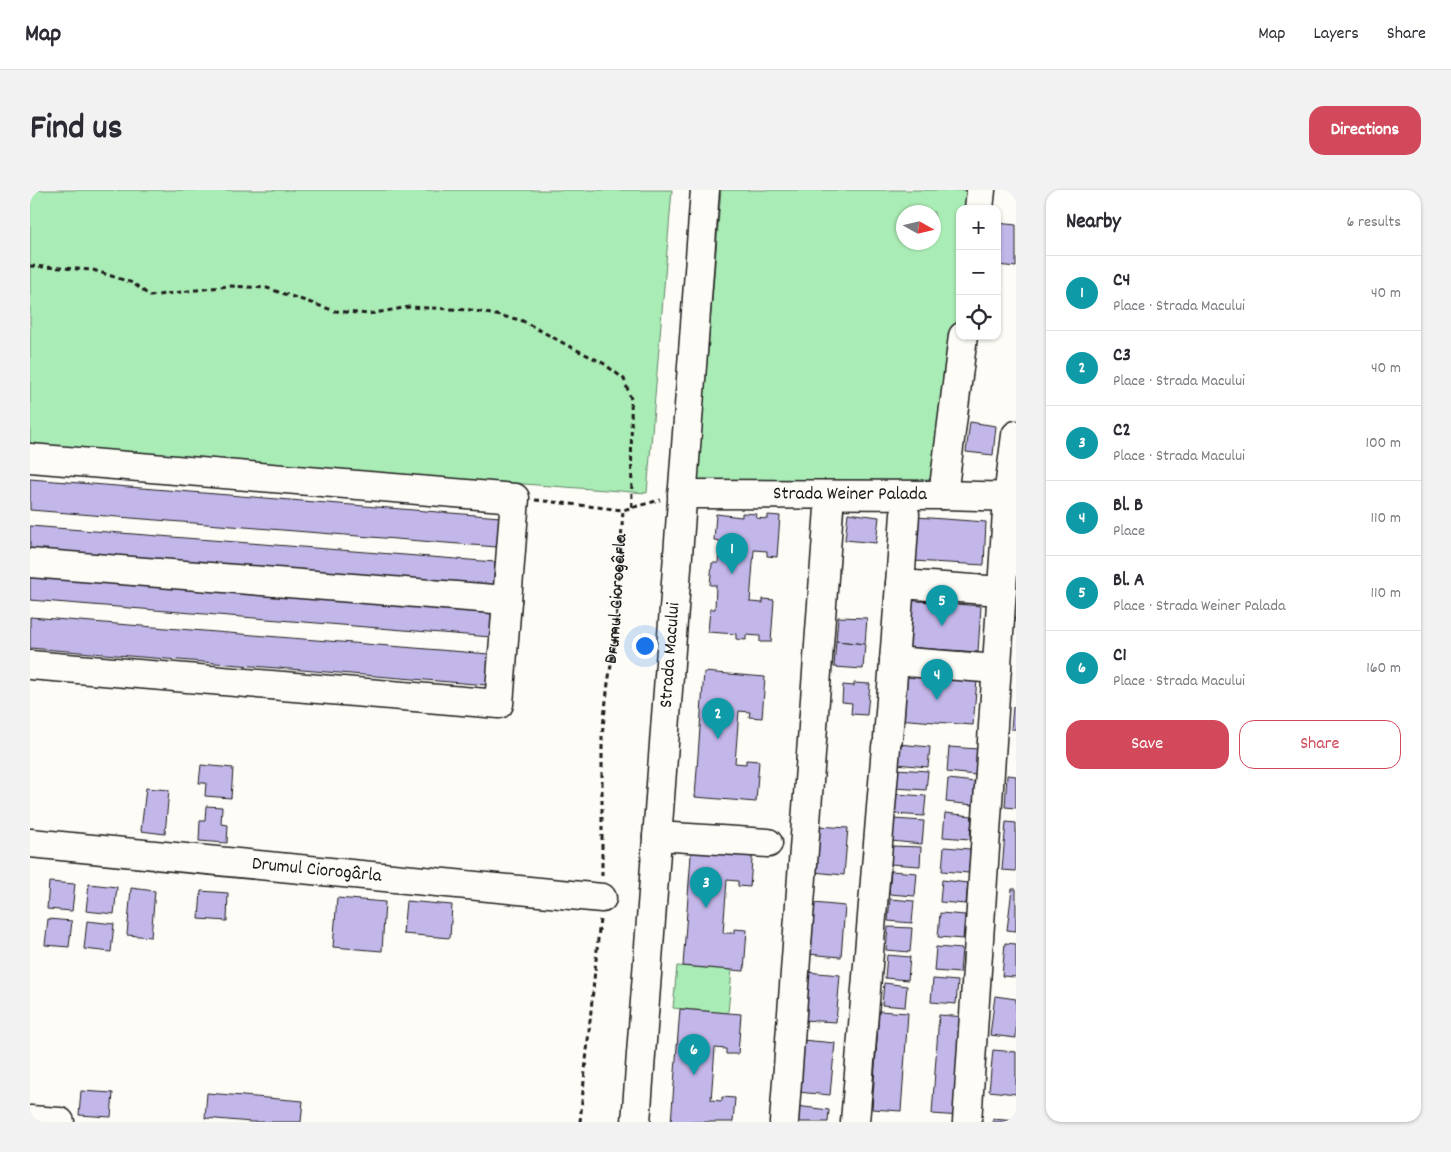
<!DOCTYPE html>
<meta charset="utf-8">
<style>
body{margin:0;font-family:Dekko,sans-serif;background:#f2f2f3;color:#2b2b33}
.controls{position:absolute;right:15px;top:15px;display:grid;overflow:hidden;border-radius:10px;box-shadow:0 1px 4px #0004}
.controls button{width:45px;height:45px;display:grid;place-items:center;padding:0;border:0;border-bottom:1px solid #e1e1e2;background:#fff;color:#2b2b33;font:25px sans-serif}
.compass{position:absolute;left:866px;top:15px;width:45px;height:45px;border-radius:50%;background:#fff;box-shadow:0 1px 4px #0004;rotate:98deg}
.you{position:absolute;left:614px;top:455px;width:18px;height:18px;margin:-12px;border:4px solid #fff;border-radius:50%;background:#1a73e8;box-shadow:0 0 0 8px #1a73e833}
.badge{display:grid;place-items:center;width:32px;height:32px;border-radius:50%;background:#d1495b;color:#fff;font-size:16px;font-weight:700}
.pin{position:absolute;translate:-50% -41px;filter:drop-shadow(0 1px 2px #0008)}
.pin::after{content:'';position:absolute;top:26px;width:18px;height:15px;background:inherit;clip-path:polygon(0 0,100% 0,50% 100%)}
.list{margin:0;padding:0;list-style:none}
h2{display:flex;justify-content:space-between;align-items:center;height:65px;margin:0;padding:0 20px;font-size:21px}
h2 small{font-size:16px;font-weight:400;color:#7c7c81}
.list li{display:grid;grid-template-columns:32px 1fr auto;gap:15px;align-items:center;box-sizing:border-box;height:75px;padding:0 20px;border-top:1px solid #e1e1e2}
.list b{display:block;font-size:19px;white-space:nowrap}
.list p{margin:0;font-size:16px;white-space:nowrap;color:#7c7c81}
.list em{font-size:16px;font-style:normal;color:#7c7c81}
.actions{display:flex;gap:10px;padding:15px 20px}
.actions a{flex:1;padding:11px 0;border:1px solid #d1495b;border-radius:15px;text-align:center;font-size:18px;color:#d1495b}
.actions .main{background:#d1495b;color:#fff}
.icon{flex:none;width:28px;height:28px;fill:none;stroke:currentColor;stroke-width:2;stroke-linecap:round;stroke-linejoin:round}
.map{position:relative;flex:none;width:986px;height:932px;overflow:hidden;border-radius:15px}
header{display:flex;align-items:center;gap:30px;box-sizing:border-box;height:70px;padding:0 25px;background:#fff;border-bottom:1px solid #e1e1e2}
header strong{font-size:24px}
nav{display:flex;gap:28px;margin-inline-start:auto;font-size:18px}
.intro{display:flex;align-items:center;justify-content:space-between;box-sizing:border-box;height:120px;padding:0 30px}
h1{margin:0;font-size:35px}
.button{padding:12px 22px;border-radius:15px;background:#d1495b;color:#fff;font-size:18px;font-weight:700}
main{display:flex;gap:30px;padding:0 30px}
aside{flex:1;background:#fff;border-radius:15px;box-shadow:0 1px 4px #0004}
.map>svg:first-child{display:block}
.green{fill:#aaecb5;stroke:#638468;fill-rule:evenodd}
.building{fill:#c3b7e9;stroke:#1c1c1c}
.lines{fill:none;stroke-linecap:round;stroke-linejoin:round}
.minor-casing{stroke:#1c1c1c;stroke-width:31}
.path{stroke:#1c1c1c;stroke-width:3;stroke-dasharray:5 4;stroke-linecap:butt}
.minor{stroke:#fdfcf7;stroke-width:28}
.labels{text-anchor:middle;dominant-baseline:central;stroke-width:5;stroke-linejoin:round;paint-order:stroke}
.street-label{font-size:19px;fill:#1c1c1c;stroke:#fdfcf7}
</style>
<header>
<strong>Map</strong>
<nav><a>Map</a><a>Layers</a><a>Share</a></nav>
</header>
<div class="intro"><h1>Find us</h1><a class="button">Directions</a></div>
<main>
<div class="map">
<svg width="986" height="932" viewBox="0 0 986 932">
<rect width="100%" height="100%" fill="#fdfcf7"/>
<filter id="ink" filterUnits="userSpaceOnUse"><feTurbulence type="fractalNoise" baseFrequency=".02" numOctaves="2"/><feDisplacementMap in="SourceGraphic" scale="10" xChannelSelector="R" yChannelSelector="G"/><feConvolveMatrix kernelMatrix="1 2 1 2 8 2 1 2 1" color-interpolation-filters="sRGB"/></filter>
<g filter="url(#ink)">
<!-- green -->
<g class="green">
<polygon points="0,0 642,0 617,303 0,258"/>
<path d="M691,0H946L943,19H930V120L906,296L667,294ZM874,22H904V52H874Z"/>
<polygon points="647,776 702,780 698,823 643,818"/>
</g>
<!-- building -->
<g class="building">
<polygon points="967,33 986,35 986,77 967,75"/>
<polygon points="940,232 966,236 963,265 936,262"/>
<polygon points="0,289 470,327 467,357 0,320"/>
<polygon points="712,323 727,324 726,328 738,329 738,325 750,326 747,367 737,366 737,361 724,360 720,412 733,413 733,409 744,410 741,452 730,452 730,446 716,445 716,450 706,449 706,444 678,442 680,419 685,419 686,395 680,395 682,373 688,373 690,351 684,350 686,324 712,327"/>
<polygon points="818,323 849,327 846,353 815,350"/>
<polygon points="886,327 956,332 954,375 883,371"/>
<polygon points="0,336 465,372 463,403 0,366"/>
<polygon points="0,380 464,416 461,447 0,410"/>
<polygon points="876,410 951,416 948,462 872,457"/>
<polygon points="0,427 459,464 457,495 0,458"/>
<polygon points="808,427 837,428 835,454 806,451"/>
<polygon points="806,451 835,454 833,479 804,477"/>
<polygon points="674,482 735,487 732,528 719,527 720,522 709,521 705,573 716,574 716,570 729,571 726,612 665,607"/>
<polygon points="870,484 947,490 943,535 867,529"/>
<polygon points="824,493 840,494 837,525 821,524 822,513 812,512 813,495 824,496"/>
<polygon points="983,517 986,517 986,539 981,539"/>
<polygon points="868,554 900,557 898,577 866,574"/>
<polygon points="919,557 948,559 946,585 917,582"/>
<polygon points="171,575 203,578 201,608 175,606 176,593 169,593"/>
<polygon points="866,579 898,581 896,600 865,598"/>
<polygon points="977,585 986,586 986,618 975,617"/>
<polygon points="918,589 945,592 943,615 916,612"/>
<polygon points="116,598 139,600 135,644 111,641"/>
<polygon points="865,604 896,606 894,626 864,624"/>
<polygon points="176,616 192,617 191,634 198,635 197,653 169,651 170,631 175,631"/>
<polygon points="915,623 942,626 940,649 913,647"/>
<polygon points="863,629 894,631 892,654 861,651"/>
<polygon points="976,632 986,633 986,681 972,680"/>
<polygon points="788,636 818,638 814,685 783,682"/>
<polygon points="662,651 723,656 720,697 708,696 708,691 697,690 693,743 704,743 704,739 717,740 714,781 653,776"/>
<polygon points="861,656 891,657 890,676 860,674"/>
<polygon points="914,657 940,659 939,683 912,681"/>
<polygon points="861,681 887,683 885,706 859,704"/>
<polygon points="912,690 938,693 936,714 910,712"/>
<polygon points="19,692 45,694 42,721 17,719"/>
<polygon points="59,694 87,697 84,724 56,721"/>
<polygon points="101,698 125,701 121,747 97,745"/>
<polygon points="982,699 986,699 986,741 977,740"/>
<polygon points="171,701 198,703 197,731 169,729"/>
<polygon points="307,708 355,712 352,761 303,757"/>
<polygon points="860,709 884,711 882,733 858,731"/>
<polygon points="376,711 422,715 420,748 373,744"/>
<polygon points="783,713 815,716 811,767 778,764"/>
<polygon points="910,723 935,725 933,749 908,747"/>
<polygon points="18,729 42,731 39,757 15,755"/>
<polygon points="57,731 84,734 81,762 54,759"/>
<polygon points="858,737 882,738 880,762 856,760"/>
<polygon points="975,753 986,754 986,787 972,786"/>
<polygon points="906,757 932,759 930,783 904,781"/>
<polygon points="857,765 880,767 878,790 855,788"/>
<polygon points="777,782 810,785 806,832 773,830"/>
<polygon points="903,789 928,791 926,814 901,812"/>
<polygon points="854,793 877,796 875,817 852,815"/>
<polygon points="965,806 986,809 986,848 960,845"/>
<polygon points="650,819 711,824 708,864 696,864 696,859 685,858 681,910 692,911 692,907 705,908 703,932 641,932"/>
<polygon points="849,821 878,823 871,921 842,919"/>
<polygon points="909,825 937,827 931,926 902,924"/>
<polygon points="772,850 805,853 800,905 767,902"/>
<polygon points="963,860 986,862 986,904 959,901"/>
<polygon points="51,901 83,903 81,927 49,925"/>
<polygon points="177,903 273,911 271,932 221,932 175,928"/>
<polygon points="766,916 799,920 798,932 765,932"/>
<polygon points="963,929 986,931 986,932 963,932"/>
</g>
<g class="lines">
<defs>
<g id="minor">
<polyline points="949,19 951,0"/>
<polyline points="0,268 485,308 469,514 0,475"/>
<path id="s2" d="M652,304L913,305L986,307"/>
<polyline points="913,305 933,146"/>
<polyline points="0,373 477,410"/>
<polyline points="870,394 875,324"/>
<polyline points="864,471 967,479"/>
<polyline points="858,548 870,394 972,401"/>
<polyline points="627,646 738,653"/>
<path id="s3" d="M0,653L572,708"/>
<polyline points="0,930 30,932"/>
<path id="s4" d="M606,932L675,0"/>
<polyline points="754,932 800,305"/>
<polyline points="825,932 856,557"/>
<polyline points="937,932 978,307 986,245"/>
</g>
</defs>
<!-- minor casing -->
<use href="#minor" class="minor-casing"/>
<!-- path -->
<g class="path">
<polyline points="0,76 63,80 103,93 120,106 198,96 237,98 305,121 339,124 379,117 441,120 491,130 535,154 573,173 594,189 601,209 602,318"/>
<polyline points="505,310 593,320 630,310"/>
<path id="s1" d="M572,686V546L578,493L585,451L593,320"/>
<polyline points="550,932 570,729"/>
</g>
<!-- minor -->
<use href="#minor" class="minor"/>
</g>
</g>
<g class="labels">
<!-- street labels -->
<g class="street-label">
<text stroke="none"><textPath href="#s2" startOffset="168">Strada Weiner Palada</textPath></text>
<text stroke="none"><textPath href="#s1" startOffset="278">Drumul Ciorogârla</textPath></text>
<text stroke="none"><textPath href="#s4" startOffset="468">Strada Macului</textPath></text>
<text stroke="none"><textPath href="#s3" startOffset="288">Drumul Ciorogârla</textPath></text>
</g>
</g>
</svg>
<div class="controls">
<button>+</button>
<button>−</button>
<button><svg class="icon" aria-label="locate" viewBox="0 0 24 24"><circle cx="12" cy="12" r="6"/><path d="M12 2v4M12 18v4M2 12h4M18 12h4"/></svg></button>
</div>
<svg class="compass" viewBox="-18 -18 36 36"><path d="M0-13l5 13h-10z" fill="#e53935"/><path d="M0 13l5-13h-10z" fill="#7c7c81"/></svg>
<div class="you"></div>
<div class="pin badge" style="left:702px;top:384px;background:#0f9aa8">1</div>
<div class="pin badge" style="left:688px;top:549px;background:#0f9aa8">2</div>
<div class="pin badge" style="left:676px;top:718px;background:#0f9aa8">3</div>
<div class="pin badge" style="left:907px;top:510px;background:#0f9aa8">4</div>
<div class="pin badge" style="left:912px;top:436px;background:#0f9aa8">5</div>
<div class="pin badge" style="left:664px;top:885px;background:#0f9aa8">6</div>
</div>
<aside>
<h2>Nearby<small>6 results</small></h2>
<ul class="list">
<li><span class="badge" style="background:#0f9aa8">1</span><div><b>C4</b><p>Place · Strada Macului</p></div><em>40 m</em></li>
<li><span class="badge" style="background:#0f9aa8">2</span><div><b>C3</b><p>Place · Strada Macului</p></div><em>40 m</em></li>
<li><span class="badge" style="background:#0f9aa8">3</span><div><b>C2</b><p>Place · Strada Macului</p></div><em>100 m</em></li>
<li><span class="badge" style="background:#0f9aa8">4</span><div><b>Bl. B</b><p>Place</p></div><em>110 m</em></li>
<li><span class="badge" style="background:#0f9aa8">5</span><div><b>Bl. A</b><p>Place · Strada Weiner Palada</p></div><em>110 m</em></li>
<li><span class="badge" style="background:#0f9aa8">6</span><div><b>C1</b><p>Place · Strada Macului</p></div><em>160 m</em></li>
</ul>
<div class="actions"><a class="main">Save</a><a>Share</a></div>
</aside>
</main>
